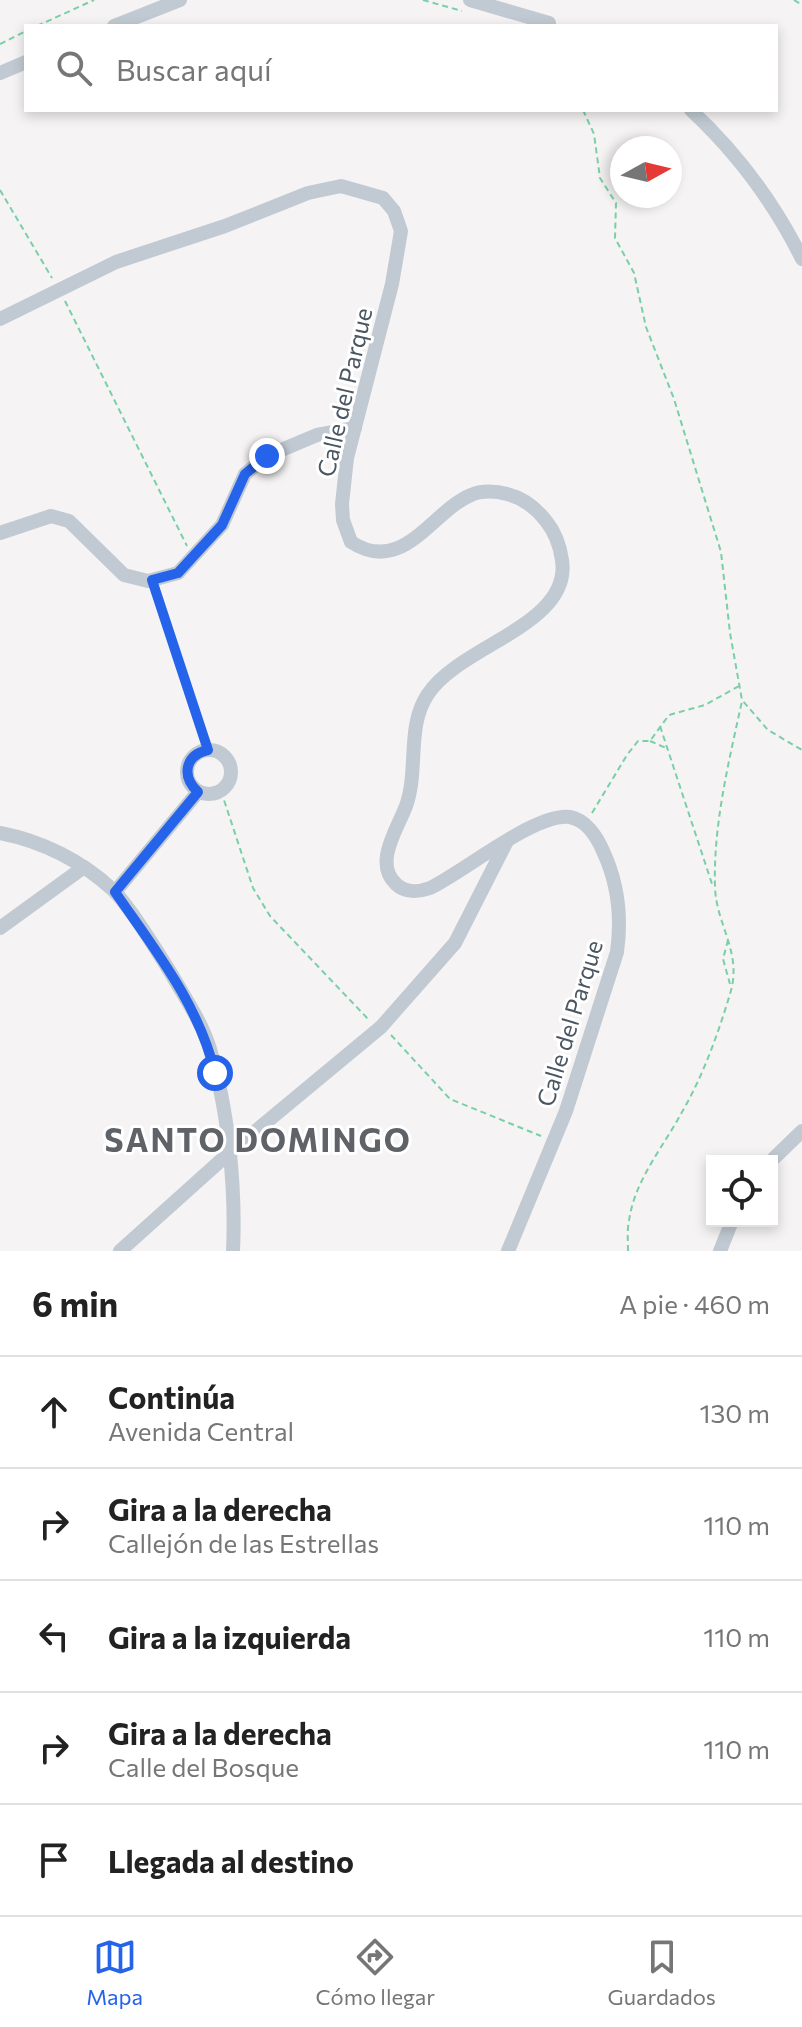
<!DOCTYPE html>
<html lang="es">
<meta charset="utf-8">
<style>
body{margin:0;font-family:Commissioner,sans-serif;background:#f2f2f2;color:#222}
.controls{position:absolute;right:24px;bottom:24px;display:grid;overflow:hidden;border-radius:0px;box-shadow:0 4px 12px #0003}
.controls button{width:72px;height:72px;display:grid;place-items:center;padding:0;border:0;border-bottom:2px solid #e0e0e0;background:#fff;color:#222;font:40px sans-serif}
.compass{position:absolute;left:610px;top:136px;width:72px;height:72px;border-radius:50%;background:#fff;box-shadow:0 4px 12px #0003;rotate:82deg}
.stop{position:absolute;width:24px;height:24px;margin:-18px;border:6px solid #2563eb;border-radius:50%;background:#fff}
.stop.end{background:#2563eb;border-color:#fff;box-shadow:0 2px 8px #0008}
.list{margin:0;padding:0;list-style:none}
h2{display:flex;justify-content:space-between;align-items:center;height:104px;margin:0;padding:0 32px;font-size:34px}
h2 small{font-size:26px;font-weight:400;color:#767676}
.list li{display:grid;grid-template-columns:52px 1fr auto;gap:24px;align-items:center;box-sizing:border-box;height:112px;padding:0 32px;border-top:2px solid #e0e0e0}
.list b{display:block;font-size:30px;white-space:nowrap}
.list p{margin:0;font-size:26px;white-space:nowrap;color:#767676}
.list em{font-size:26px;font-style:normal;color:#767676}
.icon{flex:none;width:44px;height:44px;fill:none;stroke:currentColor;stroke-width:2;stroke-linecap:round;stroke-linejoin:round}
.map{position:relative;flex:none;width:802px;height:1251px;overflow:hidden}
.search{position:absolute;background:#fff;box-shadow:0 4px 12px #0003;left:24px;right:24px;top:24px;height:88px;display:flex;align-items:center;gap:20px;box-sizing:border-box;padding:0 28px;border-radius:0px;color:#767676;font-size:30px}
.sheet{height:664px;background:#fff}
nav{display:flex;justify-content:space-around;align-items:center;box-sizing:border-box;height:112px;border-top:2px solid #e0e0e0;background:#fff;font-size:22px;color:#767676}
nav a{display:grid;justify-items:center;gap:4px}
nav .on{color:#2563eb}
.map>svg:first-child{display:block}
.lines{fill:none;stroke-linecap:round;stroke-linejoin:round}
.path{stroke:#7ad0a6;stroke-width:2;stroke-dasharray:6 4;stroke-linecap:butt}
.minor{stroke:#c1cad2;stroke-width:14}
.minor-bridge{stroke:#c1cad2;stroke-width:14}
.route{stroke:#2563eb;stroke-width:10}
.labels{text-anchor:middle;dominant-baseline:central;stroke-width:6;stroke-linejoin:round;paint-order:stroke}
.street-label{font-size:24px;fill:#4a5661;stroke:#fff}
.district-label{font-size:32px;font-weight:bold;letter-spacing:2px;fill:#5f6368;stroke:#fff}
</style>
<div class="map">
<svg width="802" height="1251" viewBox="0 0 802 1251">
<rect width="100%" height="100%" fill="#f5f3f3"/>
<g class="lines">
<!-- path -->
<g class="path">
<polyline points="423,0 462,11"/>
<polyline points="794,0 802,5"/>
<polyline points="37,26 94,0"/>
<polyline points="0,44 26,31"/>
<polyline points="583,110 594,134 600,178 616,203 615,238 634,273 646,327 674,399 721,552 730,633 742,700 768,730 802,750"/>
<polyline points="0,190 52,278"/>
<polyline points="65,301 187,546"/>
<polyline points="156,592 208,750"/>
<polyline points="660,726 713,887"/>
<polyline points="650,741 666,748"/>
<polyline points="221,791 253,888 270,916 369,1020"/>
<polyline points="592,813 627,755 638,741 650,741 669,715 705,705 739,686"/>
<polyline points="728,940 723,959 730,984"/>
<polyline points="391,1035 450,1099 541,1136"/>
<path d="M628,1251C628,1241 627,1230 629,1221C634,1181 664,1146 682,1112C703,1076 718,1034 730,994C743,953 716,925 715,887C713,825 729,761 742,701"/>
</g>
<!-- minor -->
<g class="minor">
<polyline points="114,26 180,0"/>
<polyline points="0,73 26,62"/>
<path d="M691,110C738,154 774,202 802,259"/>
<path d="M0,319L116,262L225,226L308,193L341,186L383,198L394,211L401,231L392,284L347,458L342,504L343,520L351,542C403,576 432,511 471,495C481,490 497,491 507,494C523,498 536,508 546,521C555,532 560,546 562,560C572,625 460,645 428,694C406,726 419,770 406,806C398,828 373,863 396,884C405,893 419,892 430,888C464,872 536,812 570,817C586,820 597,837 603,851C618,883 622,916 617,952L566,1111L508,1251"/>
<polyline points="0,533 51,516 69,521 124,575 148,581 178,573 222,525 245,474 267,456 317,435 355,428"/>
<circle cx="209" cy="772" r="22"/>
<path d="M0,833C42,841 82,861 113,890C130,906 159,954 172,975C185,998 201,1021 209,1046C228,1107 236,1187 233,1251"/>
<polyline points="115,892 198,792"/>
<polyline points="0,928 84,867"/>
<polyline points="771,1161 802,1131"/>
<polyline points="120,1251 228,1154 381,1027 455,943 506,843"/>
<polyline points="720,1251 732,1221"/>
</g>
<!-- minor-bridge -->
<polyline class="minor-bridge" points="470,0 549,23"/>
</g>
<g class="lines">
<!-- route -->
<path class="route" d="M215,1073C199,1005 155,950 115,892L198,792C181,776 185,755 208,750L152,580L178,573L222,525L245,474L267,456"/>
</g>
<g class="labels">
<!-- street labels -->
<g class="street-label">
<text transform="translate(344 392) rotate(-77)">Calle del Parque</text>
<text transform="translate(569 1023) rotate(-73)">Calle del Parque</text>
</g>
<!-- district labels -->
<g class="district-label">
<text x="258" y="1139">SANTO DOMINGO</text>
</g>
</g>
</svg>
<div class="controls">
<button><svg class="icon" aria-label="locate" viewBox="0 0 24 24"><circle cx="12" cy="12" r="6"/><path d="M12 2v4M12 18v4M2 12h4M18 12h4"/></svg></button>
</div>
<svg class="compass" viewBox="-18 -18 36 36"><path d="M0-13l5 13h-10z" fill="#e53935"/><path d="M0 13l5-13h-10z" fill="#767676"/></svg>
<div class="stop" style="left:215px;top:1073px"></div>
<div class="stop end" style="left:267px;top:456px"></div>
<div class="search"><svg class="icon" aria-label="search" viewBox="0 0 24 24"><circle cx="10" cy="10" r="6"/><path d="M15 15l6 6"/></svg>Buscar aquí</div>
</div>
<section class="sheet">
<h2>6 min<small>A pie · 460 m</small></h2>
<ul class="list">
<li><svg class="icon" aria-label="ahead" viewBox="0 0 24 24"><path d="M12 20V5M6 11l6-6 6 6"/></svg><div><b>Continúa</b><p>Avenida Central</p></div><em>130 m</em></li>
<li><svg class="icon" aria-label="right" viewBox="0 0 24 24"><path d="M7 20v-9h11M14 6l5 5-5 5"/></svg><div><b>Gira a la derecha</b><p>Callejón de las Estrellas</p></div><em>110 m</em></li>
<li><svg class="icon" aria-label="left" viewBox="0 0 24 24"><path d="M17 20v-9H6M10 6l-5 5 5 5"/></svg><div><b>Gira a la izquierda</b></div><em>110 m</em></li>
<li><svg class="icon" aria-label="right" viewBox="0 0 24 24"><path d="M7 20v-9h11M14 6l5 5-5 5"/></svg><div><b>Gira a la derecha</b><p>Calle del Bosque</p></div><em>110 m</em></li>
<li><svg class="icon" aria-label="arrive" viewBox="0 0 24 24"><path d="M6 21V4h12l-3 4 3 4H6"/></svg><div><b>Llegada al destino</b></div></li>
</ul>
</section>
<nav>
<a class="on"><svg class="icon" aria-label="map" viewBox="0 0 24 24"><path d="M3 6l6-2 6 2 6-2v14l-6 2-6-2-6 2zM9 4v14M15 6v14"/></svg>Mapa</a>
<a><svg class="icon" aria-label="directions" viewBox="0 0 24 24"><path d="M12 3l9 9-9 9-9-9zM9 14v-3h6M13 9l2 2-2 2"/></svg>Cómo llegar</a>
<a><svg class="icon" aria-label="saved" viewBox="0 0 24 24"><path d="M7 4h10v16l-5-4-5 4z"/></svg>Guardados</a>
</nav>
